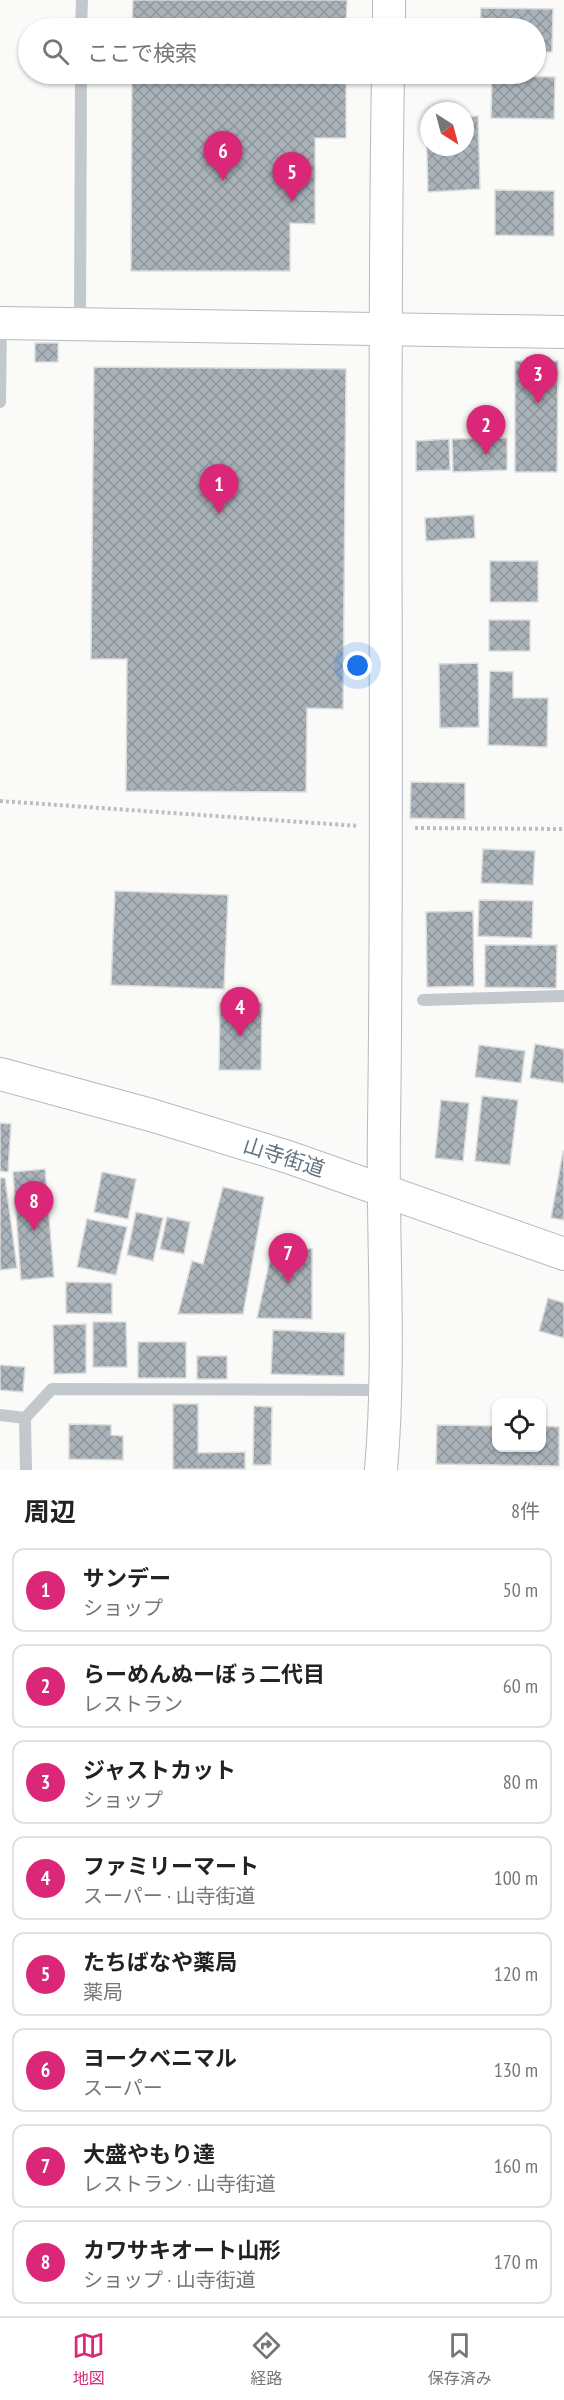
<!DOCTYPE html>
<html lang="ja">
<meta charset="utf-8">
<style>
body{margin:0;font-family:"PT Sans Narrow","Noto Sans JP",sans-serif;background:#f2f2f2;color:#222}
.controls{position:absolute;right:18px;bottom:18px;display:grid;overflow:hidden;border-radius:12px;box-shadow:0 2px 4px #0004}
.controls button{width:54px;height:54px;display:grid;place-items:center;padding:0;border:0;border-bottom:2px solid #e0e0e0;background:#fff;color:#222;font:30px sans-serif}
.compass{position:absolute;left:420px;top:102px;width:54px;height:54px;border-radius:50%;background:#fff;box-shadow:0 2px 4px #0004;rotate:144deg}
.you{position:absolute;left:358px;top:666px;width:21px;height:21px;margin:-15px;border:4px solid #fff;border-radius:50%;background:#1a73e8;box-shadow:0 0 0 9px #1a73e833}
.badge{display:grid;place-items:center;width:39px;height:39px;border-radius:50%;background:#db2777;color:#fff;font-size:20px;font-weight:700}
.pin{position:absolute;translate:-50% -50px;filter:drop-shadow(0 2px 3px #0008)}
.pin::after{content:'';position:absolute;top:32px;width:21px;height:18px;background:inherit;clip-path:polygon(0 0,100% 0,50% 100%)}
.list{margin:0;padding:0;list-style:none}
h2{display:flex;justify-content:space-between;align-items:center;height:78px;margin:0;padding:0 24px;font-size:26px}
h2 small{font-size:20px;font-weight:400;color:#767676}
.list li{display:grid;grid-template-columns:39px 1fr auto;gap:18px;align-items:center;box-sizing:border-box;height:84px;margin:0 12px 12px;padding:0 12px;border:2px solid #e0e0e0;border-radius:12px}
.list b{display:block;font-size:22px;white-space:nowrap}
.list p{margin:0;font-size:20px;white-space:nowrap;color:#767676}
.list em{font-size:20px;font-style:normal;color:#767676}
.icon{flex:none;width:33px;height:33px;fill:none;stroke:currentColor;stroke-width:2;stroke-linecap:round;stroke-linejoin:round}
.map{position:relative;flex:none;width:564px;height:1470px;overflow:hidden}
.search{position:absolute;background:#fff;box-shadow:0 2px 4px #0004;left:18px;right:18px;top:18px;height:66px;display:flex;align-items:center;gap:15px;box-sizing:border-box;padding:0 21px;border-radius:33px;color:#767676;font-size:22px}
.sheet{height:846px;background:#fff}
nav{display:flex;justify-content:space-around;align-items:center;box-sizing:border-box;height:84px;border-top:2px solid #e0e0e0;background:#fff;font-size:16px;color:#767676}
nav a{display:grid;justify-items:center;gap:3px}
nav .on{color:#db2777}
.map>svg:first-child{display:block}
.building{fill:url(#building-cross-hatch);stroke:#dcdcda;stroke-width:1.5}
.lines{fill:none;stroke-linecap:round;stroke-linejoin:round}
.secondary-casing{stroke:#b3babf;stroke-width:34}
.path{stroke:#bbbfc2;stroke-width:4;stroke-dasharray:3 3;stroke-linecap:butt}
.lane{stroke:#c3c8cc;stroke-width:12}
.secondary{stroke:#fff;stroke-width:32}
.labels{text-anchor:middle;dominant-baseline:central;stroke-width:6;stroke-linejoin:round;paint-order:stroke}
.street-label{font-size:21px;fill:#657683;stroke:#fff}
</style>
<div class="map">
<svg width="564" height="1470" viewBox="0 0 564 1470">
<defs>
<pattern id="building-cross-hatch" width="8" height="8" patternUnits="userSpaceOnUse" patternTransform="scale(1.5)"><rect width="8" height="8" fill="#aab3b9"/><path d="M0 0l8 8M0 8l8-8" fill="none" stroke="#8e969c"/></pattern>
</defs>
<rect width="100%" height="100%" fill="#fafaf8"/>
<!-- building -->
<g class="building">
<polygon points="133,0 347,0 346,28 132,28"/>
<polygon points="481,8 553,9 552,52 536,52 536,28 480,28"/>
<polygon points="132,74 346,74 346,138 315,138 315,224 290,223 290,271 131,271"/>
<polygon points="492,76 555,77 554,119 491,118"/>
<polygon points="478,116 480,189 428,192 426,118 429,118 429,147 465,147 465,117"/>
<polygon points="495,190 554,191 554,236 495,235"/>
<rect x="35" y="343" width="23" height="19"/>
<polygon points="515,361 558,361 557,472 515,472"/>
<polygon points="94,367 346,369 343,709 307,708 306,792 126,791 127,659 91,659"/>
<polygon points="507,438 507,470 453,472 452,439"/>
<polygon points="449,439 450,470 416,471 416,441"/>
<polygon points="474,515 475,538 426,541 425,518"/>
<rect x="490" y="561" width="48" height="41"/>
<rect x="489" y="620" width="41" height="31"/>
<polygon points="478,663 479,727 440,728 439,664"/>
<polygon points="490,671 513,672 513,698 548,698 547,747 488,745"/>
<polygon points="411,782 465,783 465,819 410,818"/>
<polygon points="483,849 535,851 533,885 481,883"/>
<polygon points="115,891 228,895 224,989 111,985"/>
<polygon points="479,900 533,901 532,938 478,936"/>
<polygon points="473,911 474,986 427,987 426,912"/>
<polygon points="485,945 557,945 556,988 485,987"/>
<polygon points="220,1003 262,1003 261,1070 219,1070"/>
<polygon points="535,1044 564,1049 564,1083 530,1078"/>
<polygon points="479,1045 525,1051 521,1083 475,1077"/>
<polygon points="482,1096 518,1100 510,1165 475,1161"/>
<polygon points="441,1100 469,1103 463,1161 435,1158"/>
<polygon points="0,1123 11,1124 8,1172 0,1171"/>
<polygon points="563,1151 564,1151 564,1220 551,1218"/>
<polygon points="45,1169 54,1277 21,1280 13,1172"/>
<polygon points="102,1172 136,1179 128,1219 94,1212"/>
<polygon points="0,1178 5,1178 17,1268 0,1270"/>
<polygon points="223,1187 264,1197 243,1314 178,1314 192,1261 203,1264"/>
<polygon points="136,1212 163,1218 153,1261 127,1255"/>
<polygon points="167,1217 190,1222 184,1254 160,1249"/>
<polygon points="87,1219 127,1227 116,1275 77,1267"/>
<polygon points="273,1246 312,1249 312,1319 257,1318"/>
<polygon points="66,1282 112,1283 112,1314 66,1313"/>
<polygon points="548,1298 564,1303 564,1338 539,1331"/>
<polygon points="93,1322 126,1322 127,1367 93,1367"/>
<polygon points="86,1324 86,1373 54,1374 53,1325"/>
<polygon points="273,1330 345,1333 344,1376 271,1374"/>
<rect x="138" y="1342" width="48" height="36"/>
<rect x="197" y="1356" width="30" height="23"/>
<polygon points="0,1365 25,1367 23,1392 0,1390"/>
<polygon points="173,1404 198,1404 198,1453 245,1452 245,1469 173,1469"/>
<polygon points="254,1406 272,1407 271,1465 253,1465"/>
<polygon points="69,1424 111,1425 111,1435 123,1436 123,1460 69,1459"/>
<polygon points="437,1425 496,1426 496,1448 542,1448 542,1426 559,1427 559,1466 436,1464"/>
</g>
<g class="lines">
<defs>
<g id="secondary">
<polyline points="389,28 389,0"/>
<polyline points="0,323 564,332"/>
<polyline points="0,1074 151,1115 288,1157 564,1254"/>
<path d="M381,1470C391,1356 382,1240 384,1126C389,775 382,424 388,74"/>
</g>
</defs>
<!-- secondary casing -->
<use href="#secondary" class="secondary-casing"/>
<!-- path -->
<g class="path">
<polyline points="0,801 359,826"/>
<polyline points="415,828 564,829"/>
</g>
<!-- lane -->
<g class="lane">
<polyline points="81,28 82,0"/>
<polyline points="80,323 81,74"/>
<polyline points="0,402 1,323"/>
<polyline points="423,1000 564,996"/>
<polyline points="0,1415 25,1418 52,1389 383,1390"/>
<polyline points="25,1418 26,1470"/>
</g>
<!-- secondary -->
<use href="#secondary" class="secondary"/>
</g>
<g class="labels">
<!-- street labels -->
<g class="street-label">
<text transform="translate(284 1157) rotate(18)">山寺街道</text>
</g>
</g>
</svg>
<div class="controls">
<button><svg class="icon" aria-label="locate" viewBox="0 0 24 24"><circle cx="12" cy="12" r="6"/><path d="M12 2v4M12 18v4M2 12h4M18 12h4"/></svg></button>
</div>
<svg class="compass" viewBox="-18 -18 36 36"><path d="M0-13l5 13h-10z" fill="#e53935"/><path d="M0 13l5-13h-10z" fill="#767676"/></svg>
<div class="you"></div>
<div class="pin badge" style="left:219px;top:514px">1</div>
<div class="pin badge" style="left:486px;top:455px">2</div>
<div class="pin badge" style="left:538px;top:404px">3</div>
<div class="pin badge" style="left:240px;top:1037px">4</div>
<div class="pin badge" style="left:292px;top:202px">5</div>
<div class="pin badge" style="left:223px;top:181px">6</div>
<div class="pin badge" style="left:288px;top:1283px">7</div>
<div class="pin badge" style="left:34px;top:1231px">8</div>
<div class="search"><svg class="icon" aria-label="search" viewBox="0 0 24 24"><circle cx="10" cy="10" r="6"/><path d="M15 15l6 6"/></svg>ここで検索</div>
</div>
<section class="sheet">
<h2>周辺<small>8件</small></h2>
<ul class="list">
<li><span class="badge">1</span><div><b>サンデー</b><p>ショップ</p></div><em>50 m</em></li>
<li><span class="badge">2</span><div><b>らーめんぬーぼぅ二代目</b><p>レストラン</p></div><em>60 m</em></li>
<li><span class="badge">3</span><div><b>ジャストカット</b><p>ショップ</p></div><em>80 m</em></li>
<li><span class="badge">4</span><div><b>ファミリーマート</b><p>スーパー · 山寺街道</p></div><em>100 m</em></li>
<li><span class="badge">5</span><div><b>たちばなや薬局</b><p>薬局</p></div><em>120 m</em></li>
<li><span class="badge">6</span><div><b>ヨークベニマル</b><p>スーパー</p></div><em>130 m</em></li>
<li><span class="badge">7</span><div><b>大盛やもり達</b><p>レストラン · 山寺街道</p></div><em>160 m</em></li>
<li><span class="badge">8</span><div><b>カワサキオート山形</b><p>ショップ · 山寺街道</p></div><em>170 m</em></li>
</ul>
</section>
<nav>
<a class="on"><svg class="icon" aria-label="map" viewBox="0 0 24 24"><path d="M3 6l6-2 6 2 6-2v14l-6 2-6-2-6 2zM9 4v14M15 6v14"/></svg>地図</a>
<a><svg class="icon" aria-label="directions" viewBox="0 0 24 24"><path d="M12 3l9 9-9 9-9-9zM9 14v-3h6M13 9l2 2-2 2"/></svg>経路</a>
<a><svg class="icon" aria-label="saved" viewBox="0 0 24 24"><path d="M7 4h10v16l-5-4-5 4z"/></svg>保存済み</a>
</nav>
